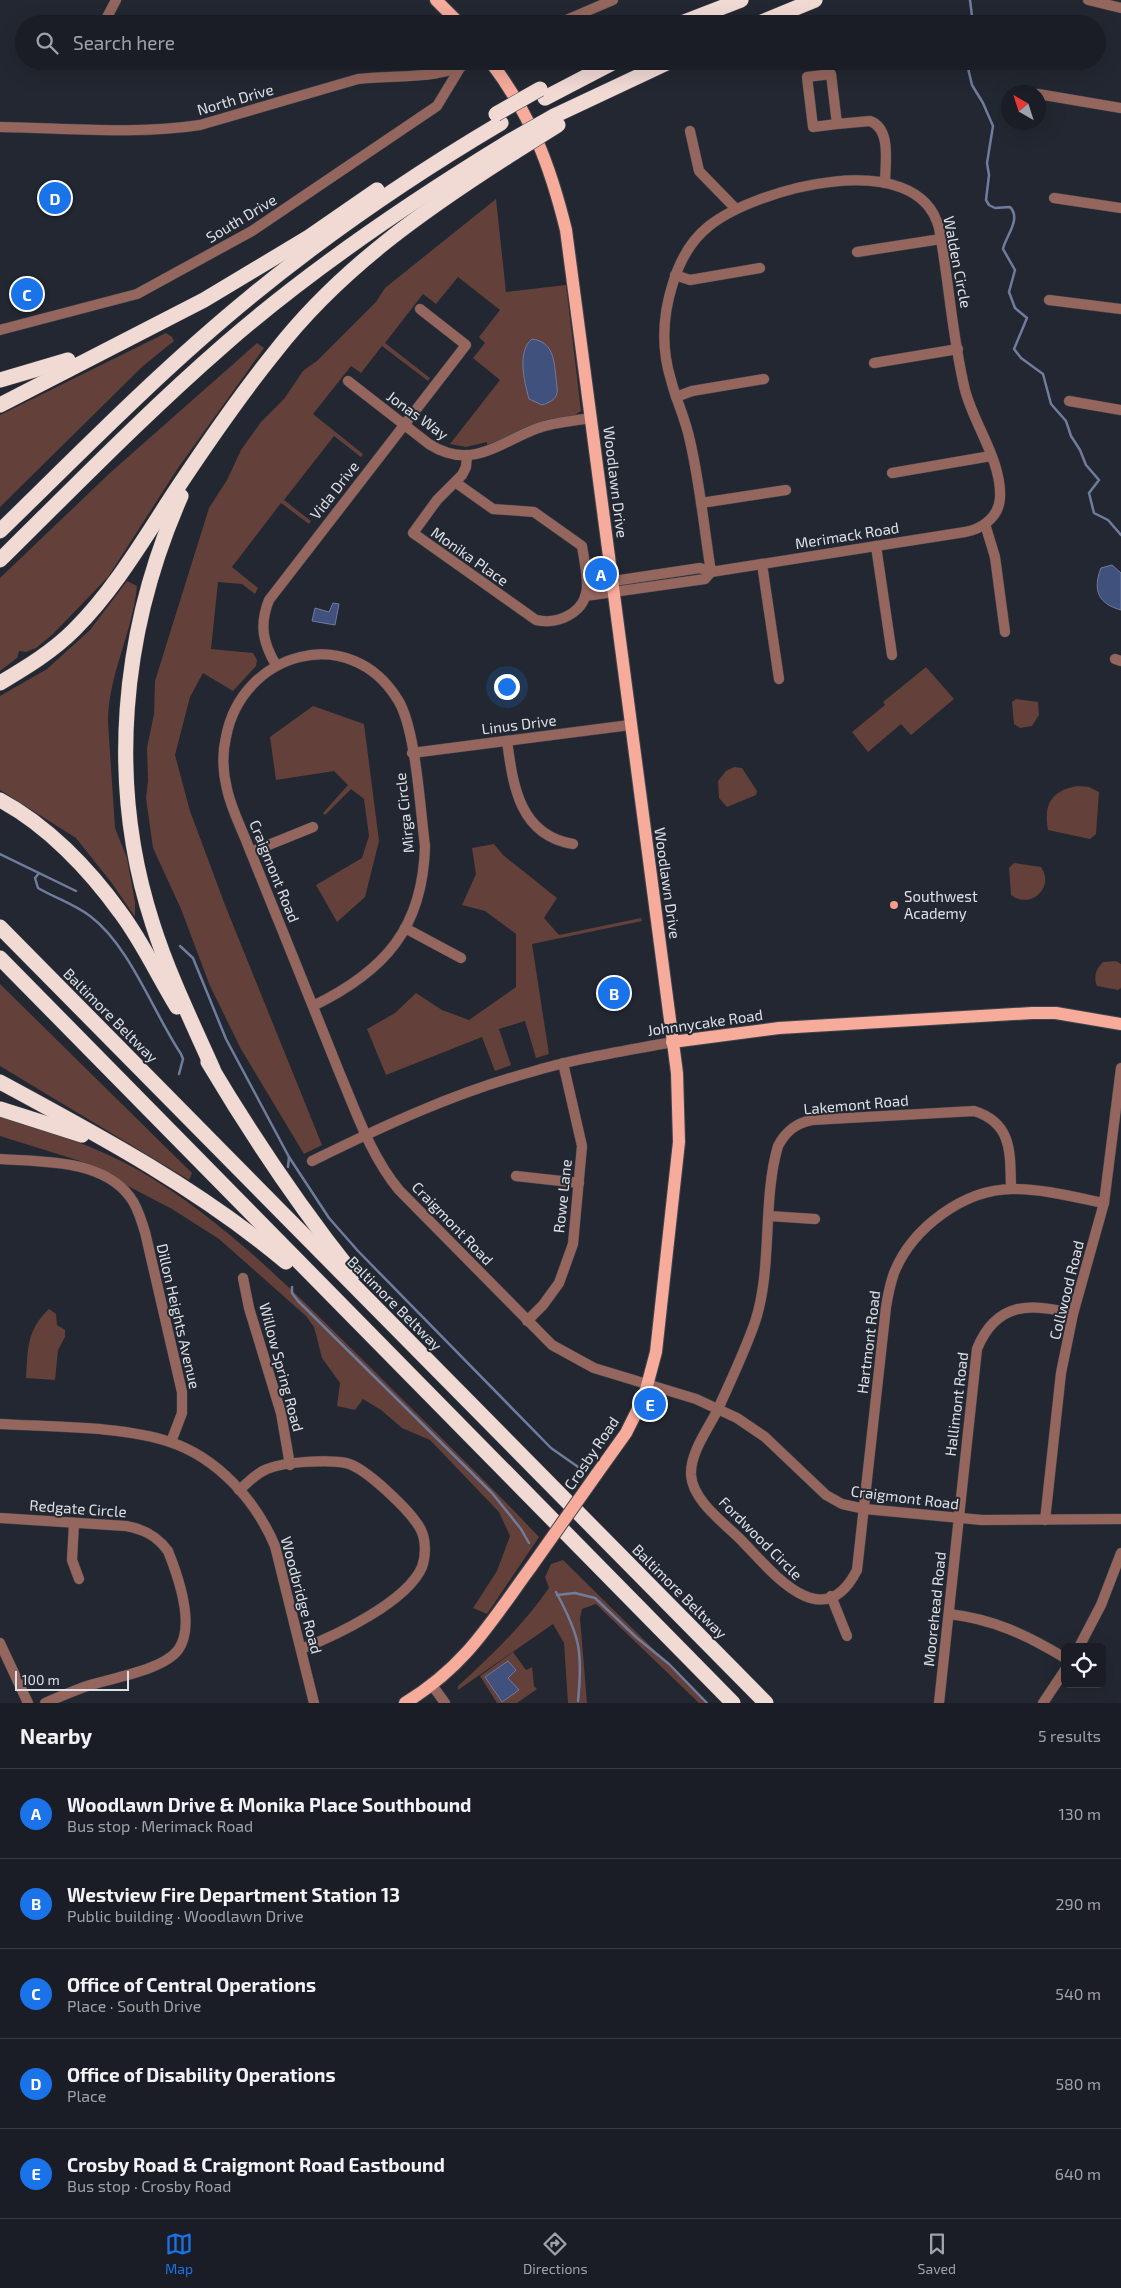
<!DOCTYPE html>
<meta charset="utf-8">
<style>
body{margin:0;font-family:"Exo 2",sans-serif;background:#23262d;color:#f1f3f6}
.controls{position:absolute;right:15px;bottom:15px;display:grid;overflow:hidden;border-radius:8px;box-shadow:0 5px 20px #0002}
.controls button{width:45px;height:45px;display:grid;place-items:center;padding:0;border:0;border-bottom:1px solid #383b42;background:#1a1d25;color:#f1f3f6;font:25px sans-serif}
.compass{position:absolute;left:1001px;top:85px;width:45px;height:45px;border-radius:50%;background:#1a1d25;box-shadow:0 5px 20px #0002;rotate:321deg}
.scale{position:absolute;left:15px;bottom:12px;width:114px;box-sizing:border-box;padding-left:5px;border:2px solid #dde0e7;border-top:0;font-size:14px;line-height:18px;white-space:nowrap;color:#dde0e7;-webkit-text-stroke:4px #222731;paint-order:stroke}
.you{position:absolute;left:506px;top:686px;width:18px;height:18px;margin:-12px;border:4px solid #fff;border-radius:50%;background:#1a73e8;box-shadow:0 0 0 8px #1a73e833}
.badge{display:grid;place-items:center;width:32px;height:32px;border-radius:50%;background:#1a73e8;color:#fff;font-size:16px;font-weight:700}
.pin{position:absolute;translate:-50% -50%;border:2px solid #fff;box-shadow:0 1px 5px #0006}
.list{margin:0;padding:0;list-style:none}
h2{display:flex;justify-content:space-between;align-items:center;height:65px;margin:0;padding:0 20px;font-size:21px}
h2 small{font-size:16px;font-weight:400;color:#9fa2a7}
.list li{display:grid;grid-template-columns:32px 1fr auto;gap:15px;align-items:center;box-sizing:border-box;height:90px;padding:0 20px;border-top:1px solid #383b42}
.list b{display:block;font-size:19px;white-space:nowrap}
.list p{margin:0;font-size:16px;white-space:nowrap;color:#9fa2a7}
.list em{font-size:16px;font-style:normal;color:#9fa2a7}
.icon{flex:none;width:28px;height:28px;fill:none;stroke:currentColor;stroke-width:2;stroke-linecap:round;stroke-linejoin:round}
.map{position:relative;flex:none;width:1121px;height:1703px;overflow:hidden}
.search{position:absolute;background:#1a1d25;box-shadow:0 5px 20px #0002;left:15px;right:15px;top:15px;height:55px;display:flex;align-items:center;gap:12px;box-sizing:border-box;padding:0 18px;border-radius:28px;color:#9fa2a7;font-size:19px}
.sheet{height:515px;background:#1a1d25}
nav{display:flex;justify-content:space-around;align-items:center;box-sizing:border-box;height:70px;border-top:1px solid #383b42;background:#1a1d25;font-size:14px;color:#9fa2a7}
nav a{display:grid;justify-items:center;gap:2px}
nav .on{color:#1a73e8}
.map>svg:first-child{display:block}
.green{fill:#634039}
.water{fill:#40517d;stroke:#6f7c9d}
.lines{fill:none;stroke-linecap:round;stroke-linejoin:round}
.stream{stroke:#6f7c9d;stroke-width:2.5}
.minor-casing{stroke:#40454e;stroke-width:11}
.major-casing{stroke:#40454e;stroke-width:14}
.highway-casing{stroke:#40454e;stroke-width:16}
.minor{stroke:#94665d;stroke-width:10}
.major{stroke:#f6ab9b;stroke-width:12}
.highway{stroke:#f1d9d4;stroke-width:15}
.major-bridge-casing{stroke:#40454e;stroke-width:14;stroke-linecap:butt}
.highway-bridge-casing{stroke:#40454e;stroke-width:16;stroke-linecap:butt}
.major-bridge{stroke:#f6ab9b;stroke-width:12}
.highway-bridge{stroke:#f1d9d4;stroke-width:15}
.poi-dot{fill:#f49d8b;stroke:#222731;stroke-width:2}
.labels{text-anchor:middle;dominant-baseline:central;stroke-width:4;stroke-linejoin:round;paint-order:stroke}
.street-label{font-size:15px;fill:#dde0e7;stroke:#222731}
.poi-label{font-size:15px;fill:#dde0e7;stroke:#222731;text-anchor:start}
</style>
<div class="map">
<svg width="1121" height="1703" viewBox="0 0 1121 1703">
<rect width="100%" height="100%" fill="#222731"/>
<!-- green -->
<g class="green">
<polygon points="496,199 506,292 566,285 581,411 575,415 543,421 487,446 487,442 466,447 450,444 500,380 473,358 485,343 479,337 500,310 458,277 436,304 423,294 385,343 430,378 428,381 382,346 361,373 351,366 313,414 363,454 361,457 334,436 284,500 311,521 309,524 281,503 232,567 258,588 255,594 242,584 218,582 211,649 253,653 257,660 256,666 233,691 203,673 190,697 175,755 190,811 225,905 322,1145 304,1154 241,1049 210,986 181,909 153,848 146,798 148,781 147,748 154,714 155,681 209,508 227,480 241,450 261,422 284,399 303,371 318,360 376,302 385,288"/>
<polygon points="166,333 172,337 174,341 143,366 0,507 0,415"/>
<polygon points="257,343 264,348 178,468 108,577 53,634 36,648 26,652 19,651 17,658 0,671 0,578 111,472"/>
<path d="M127,581L137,586C133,632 108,675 108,722L115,828L127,858L135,902V917L111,882L76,838L0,790V696L47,669L90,630Z"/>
<polygon points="926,667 954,699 911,735 901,724 868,752 852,732 885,705 883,702"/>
<polygon points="1016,699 1038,702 1039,715 1032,726 1020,728 1014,724 1012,702"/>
<polygon points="313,706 364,724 379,841 365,897 337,922 316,885 362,858 369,836 364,799 351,789 325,815 323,813 348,785 334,771 276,780 270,737"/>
<polygon points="734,767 742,768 757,791 756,795 727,807 719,798 718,781 726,771"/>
<path d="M1078,786L1089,787L1099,792L1096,834L1090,839L1048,830C1043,804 1052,790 1078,786Z"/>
<polygon points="494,844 503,855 557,898 544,918 559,935 641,918 642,921 532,944 549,1054 536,1058 525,1021 499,1029 511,1065 495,1071 482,1037 386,1075 367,1029 395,1013 416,993 442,1010 469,1020 516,987 516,934 485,911 462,905 476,874 472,848"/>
<path d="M1014,863L1041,867C1055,887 1031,910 1011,895L1009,868Z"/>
<path d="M1116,961L1121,964V988L1118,990L1097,986C1093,976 1096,969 1103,962Z"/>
<polygon points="0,984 192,1173 189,1180 0,1066"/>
<path d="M0,1116C48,1131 96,1146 140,1171C227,1222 298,1296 369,1366C426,1423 484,1479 539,1537L487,1614L473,1608L497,1571L510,1536L499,1512L430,1440L402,1428L381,1410L363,1399L355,1410L337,1406L340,1383L322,1358L314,1327L306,1316L219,1239L172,1209L80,1161L0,1136Z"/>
<path d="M49,1309L56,1314L57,1325L65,1330V1337L58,1350L55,1380L26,1378C28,1349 26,1331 49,1309Z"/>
<path d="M563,1560L708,1703H699L596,1604L582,1609L580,1618L587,1703H568L564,1643L553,1624L458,1690V1686C490,1657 524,1624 549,1588L545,1577L551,1564Z"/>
<polygon points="513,1652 526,1670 532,1667 534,1686 537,1689 517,1703 497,1703 480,1676"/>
</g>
<!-- water -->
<g class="water">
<path d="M532,339C553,342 554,359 556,378C556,382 558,389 557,393C556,400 548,403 542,405L529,399C524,381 517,351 532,339Z"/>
<path d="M1112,565L1121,573V610C1099,604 1092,591 1101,568Z"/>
<polygon points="333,603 339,604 335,625 312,621 315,608 329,612"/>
<polygon points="508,1661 516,1670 508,1678 519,1690 502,1702 485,1677"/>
</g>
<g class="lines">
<!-- stream -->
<g class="stream">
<polyline points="970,0 973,24"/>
<path d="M969,61L967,64L972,85L983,103L993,126L987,163L989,175L986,200L989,205L995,208L1010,207C1022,219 1005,237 1003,249L1015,270L1009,292L1015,308L1027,318L1014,349L1021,358L1043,374L1051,404L1066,421L1071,436L1080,450L1086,465L1099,480L1089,493L1094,513L1108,520L1121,535"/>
<polyline points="0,854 76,891"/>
<path d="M39,873L35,878L38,888C55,898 74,904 90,916C130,946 153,1012 181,1054L183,1059L179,1074"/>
<polyline points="180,946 193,958 226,1039 289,1157 288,1167"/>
<polyline points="289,1157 329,1218 358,1251 551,1448 581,1469"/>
<polyline points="292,1287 292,1293 298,1301 492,1493 521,1529 529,1543"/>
<path d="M556,1592C580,1636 583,1652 578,1701"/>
<polyline points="557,1595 575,1593 595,1598 637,1638 669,1664 707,1703"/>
</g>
<defs>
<g id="minor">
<polyline points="1088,0 1121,8"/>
<polyline points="104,23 116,0"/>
<polyline points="557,24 613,0"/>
<polyline points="1025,92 1026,92"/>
<polyline points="1038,94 1121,108"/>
<path d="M837,124L813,127L807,77L831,74L837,124L870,121C892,129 885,164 885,183"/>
<path d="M0,127C66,128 134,135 200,125L358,79C397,74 437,81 473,61"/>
<polyline points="690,131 699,171 736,209"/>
<polyline points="1054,198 1121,208"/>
<polyline points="857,252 941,239"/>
<polyline points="675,275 690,280 760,268"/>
<polyline points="1049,300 1121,309"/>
<polyline points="0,330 137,294 252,231 437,106 460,68"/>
<polyline points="874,363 958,349"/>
<path d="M348,381L429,444C471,471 498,443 538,428C555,422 573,421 591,418"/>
<polyline points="676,397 692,391 764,379"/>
<polyline points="1069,401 1121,410"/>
<polyline points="892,473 991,456"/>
<path d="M455,482L493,509L534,512L582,546C584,559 587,572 587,585C587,612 559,625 536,620L413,533L437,500L462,475L466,467L467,455"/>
<polyline points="701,503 786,490"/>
<polyline points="985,524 995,557 1005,632"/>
<polyline points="876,546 892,655"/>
<polyline points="762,564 779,679"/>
<path d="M587,585L700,568L711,572L965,532C982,529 999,517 1000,498C1002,461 974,425 965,390C952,337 949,281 939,228C918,145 756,188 709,226C690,241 680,260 673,283C663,314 661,348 671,380C676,400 686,420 690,441C700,484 704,528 711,572"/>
<polyline points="585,596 705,579 711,572"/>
<polyline points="1115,659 1121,661"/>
<path d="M276,665C263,643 259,625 269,600L466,345L420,309"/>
<path d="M507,741C513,785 519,835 573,844"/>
<polyline points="412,753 630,725"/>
<polyline points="251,852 313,827"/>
<polyline points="405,928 461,958"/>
<path d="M313,1006C385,971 423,928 425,846C420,809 416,729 398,700C350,621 242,652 226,737C222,754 223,773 227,789C231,808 240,825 247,843C259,872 271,902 283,932C302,979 321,1026 340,1074C357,1114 371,1156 399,1190L552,1345L594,1368L696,1399L737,1418L765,1437L826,1495L842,1504L865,1509L982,1520L1121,1519"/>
<path d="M0,1159C42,1162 102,1159 130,1197C138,1207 141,1220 145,1232L182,1392V1413L171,1442"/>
<path d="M312,1161C383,1126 454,1093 531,1072C577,1058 625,1051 672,1042"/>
<polyline points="516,1176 579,1183"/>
<path d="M1011,1188C1010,1154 1013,1123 974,1111L812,1120C796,1123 786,1131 778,1146C762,1200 773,1268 755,1322C745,1351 731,1380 718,1409C709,1428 690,1452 691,1475C693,1502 726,1524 743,1542C773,1573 823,1637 857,1570L886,1307C888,1295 890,1284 894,1273C912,1228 964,1189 1013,1189C1044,1189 1074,1197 1104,1203"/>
<polyline points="769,1216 815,1219"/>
<polyline points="243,1278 249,1308 281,1413 290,1465"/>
<polyline points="527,1321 543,1305 559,1283 573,1244 582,1146 563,1063"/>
<path d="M0,1424C50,1427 124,1426 170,1442C218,1458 256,1501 275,1546L314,1703"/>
<path d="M239,1490C248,1483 256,1473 267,1469C284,1462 327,1459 346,1463C365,1467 412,1512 421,1530C426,1540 426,1556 422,1567C407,1602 335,1636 301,1649"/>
<path d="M0,1518L126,1526C144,1529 157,1536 168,1551C178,1576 196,1626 178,1650C163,1670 112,1678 87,1686C73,1691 59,1697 45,1703"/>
<polyline points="1045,1520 1061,1373 1073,1314 1104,1203 1121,1068"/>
<polyline points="74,1523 72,1560 79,1579"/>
<polyline points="831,1596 847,1636"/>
<path d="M949,1614C993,1619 1027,1635 1065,1658"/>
<polyline points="0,1643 28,1703"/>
<polyline points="1079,1647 1101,1605 1121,1553"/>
<polyline points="432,1685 445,1703"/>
<path d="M939,1703L977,1349C996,1302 1031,1302 1073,1314"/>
<polyline points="1043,1703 1065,1670"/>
</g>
<g id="major">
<polyline points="436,0 460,24"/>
<path d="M490,61C531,115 550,165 566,230L677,1073L679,1142L656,1352L644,1397L626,1433L596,1475"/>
<polyline points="672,1042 779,1028 1032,1013 1056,1013 1121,1024"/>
<path d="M405,1703C466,1666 490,1623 531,1567"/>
</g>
<g id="highway">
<polyline points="679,24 741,0"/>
<polyline points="757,24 815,0"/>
<polyline points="545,98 616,61"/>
<polyline points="554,116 671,61"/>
<polyline points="0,380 68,360"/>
<polyline points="0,405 204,300 309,237 377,190"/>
<path d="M181,496C121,632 107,784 153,925C169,975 192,1022 213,1069"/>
<path d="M0,531C81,452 161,370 249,298C328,233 413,175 501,123"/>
<path d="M0,560C74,487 146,413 224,345C312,268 410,202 510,141"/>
<path d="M0,683C25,668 52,652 74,630C117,587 146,535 180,484C210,439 241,394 275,352C340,268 427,208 515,152"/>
<path d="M0,800C47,825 89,869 120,912C142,941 158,976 177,1007"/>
<polyline points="0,927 766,1703"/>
<polyline points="0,958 733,1703"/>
<path d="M208,1062C252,1136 299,1206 353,1274"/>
<path d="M0,1082C100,1136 199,1189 286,1262"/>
<polyline points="0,1109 82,1135"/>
</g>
</defs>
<!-- minor casing -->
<use href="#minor" class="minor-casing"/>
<!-- major casing -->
<use href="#major" class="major-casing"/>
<!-- highway casing -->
<use href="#highway" class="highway-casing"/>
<!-- minor -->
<use href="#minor" class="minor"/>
<!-- major -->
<use href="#major" class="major"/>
<!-- highway -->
<use href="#highway" class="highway"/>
<defs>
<polyline id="major-bridge" points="531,1567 596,1475"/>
<g id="highway-bridge">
<polyline points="496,114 540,89"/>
<polyline points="510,141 554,116"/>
<polyline points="515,152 558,125"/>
</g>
</defs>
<!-- major-bridge casing -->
<use href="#major-bridge" class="major-bridge-casing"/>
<!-- highway-bridge casing -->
<use href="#highway-bridge" class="highway-bridge-casing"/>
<!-- major-bridge -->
<use href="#major-bridge" class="major-bridge"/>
<!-- highway-bridge -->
<use href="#highway-bridge" class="highway-bridge"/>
</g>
<!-- markers -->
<circle class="poi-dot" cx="894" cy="905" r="5"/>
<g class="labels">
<!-- street labels -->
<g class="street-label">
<text transform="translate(235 99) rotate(-16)">North Drive</text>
<text transform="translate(241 218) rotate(-31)">South Drive</text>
<text transform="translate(958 262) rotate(79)">Walden Circle</text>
<text transform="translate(418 415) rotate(36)">Jonas Way</text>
<text transform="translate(616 482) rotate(83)">Woodlawn Drive</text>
<text transform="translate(334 490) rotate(-52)">Vida Drive</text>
<text transform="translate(847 535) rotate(-9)">Merimack Road</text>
<text transform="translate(470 556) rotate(35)">Monika Place</text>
<text transform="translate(519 724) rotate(-7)">Linus Drive</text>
<text transform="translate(404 813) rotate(-96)">Mirga Circle</text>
<text transform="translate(275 871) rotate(68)">Craigmont Road</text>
<text transform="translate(668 883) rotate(82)">Woodlawn Drive</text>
<text transform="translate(111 1015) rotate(45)">Baltimore Beltway</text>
<text transform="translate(705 1022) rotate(-8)">Johnnycake Road</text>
<text transform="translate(856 1104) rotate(-5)">Lakemont Road</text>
<text transform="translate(562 1196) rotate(-84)">Rowe Lane</text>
<text transform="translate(453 1223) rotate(46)">Craigmont Road</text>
<text transform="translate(1066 1290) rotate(-76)">Collwood Road</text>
<text transform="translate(395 1303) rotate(45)">Baltimore Beltway</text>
<text transform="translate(179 1316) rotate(77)">Dillon Heights Avenue</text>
<text transform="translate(868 1342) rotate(-83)">Hartmont Road</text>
<text transform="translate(282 1367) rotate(75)">Willow Spring Road</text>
<text transform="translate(956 1404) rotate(-83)">Hallimont Road</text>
<text transform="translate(591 1453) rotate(-56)">Crosby Road</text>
<text transform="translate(905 1497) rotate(7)">Craigmont Road</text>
<text transform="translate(78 1508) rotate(4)">Redgate Circle</text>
<text transform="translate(761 1538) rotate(45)">Fordwood Circle</text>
<text transform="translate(680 1591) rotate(45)">Baltimore Beltway</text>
<text transform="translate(302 1595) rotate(75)">Woodbridge Road</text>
<text transform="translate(934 1609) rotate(-84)">Moorehead Road</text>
</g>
<!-- poi labels -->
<g class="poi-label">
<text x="904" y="896">Southwest<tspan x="904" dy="17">Academy</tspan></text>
</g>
</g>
</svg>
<div class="controls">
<button><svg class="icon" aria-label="locate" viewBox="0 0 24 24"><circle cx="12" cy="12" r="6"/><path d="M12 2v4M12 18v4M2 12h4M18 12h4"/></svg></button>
</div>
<svg class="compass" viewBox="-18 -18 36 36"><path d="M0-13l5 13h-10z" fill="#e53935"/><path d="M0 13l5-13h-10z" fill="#9fa2a7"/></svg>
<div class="scale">100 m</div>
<div class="you"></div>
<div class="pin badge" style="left:601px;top:574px">A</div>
<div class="pin badge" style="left:614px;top:993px">B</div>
<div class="pin badge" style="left:27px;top:294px">C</div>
<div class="pin badge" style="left:55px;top:198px">D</div>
<div class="pin badge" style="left:650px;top:1404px">E</div>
<div class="search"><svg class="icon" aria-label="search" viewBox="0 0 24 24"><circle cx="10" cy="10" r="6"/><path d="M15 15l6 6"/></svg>Search here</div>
</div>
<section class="sheet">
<h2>Nearby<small>5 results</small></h2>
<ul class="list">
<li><span class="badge">A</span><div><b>Woodlawn Drive &amp; Monika Place Southbound</b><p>Bus stop · Merimack Road</p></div><em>130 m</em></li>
<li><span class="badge">B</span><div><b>Westview Fire Department Station 13</b><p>Public building · Woodlawn Drive</p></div><em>290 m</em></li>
<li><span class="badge">C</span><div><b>Office of Central Operations</b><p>Place · South Drive</p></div><em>540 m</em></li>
<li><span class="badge">D</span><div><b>Office of Disability Operations</b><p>Place</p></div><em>580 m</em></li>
<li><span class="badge">E</span><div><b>Crosby Road &amp; Craigmont Road Eastbound</b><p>Bus stop · Crosby Road</p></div><em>640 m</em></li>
</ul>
</section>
<nav>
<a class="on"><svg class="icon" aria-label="map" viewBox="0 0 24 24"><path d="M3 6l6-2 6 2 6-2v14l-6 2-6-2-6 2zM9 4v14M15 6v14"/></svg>Map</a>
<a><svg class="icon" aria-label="directions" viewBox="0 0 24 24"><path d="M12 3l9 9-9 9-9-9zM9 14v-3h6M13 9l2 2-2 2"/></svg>Directions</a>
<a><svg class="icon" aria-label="saved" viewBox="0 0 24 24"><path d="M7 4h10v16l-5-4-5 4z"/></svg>Saved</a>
</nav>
